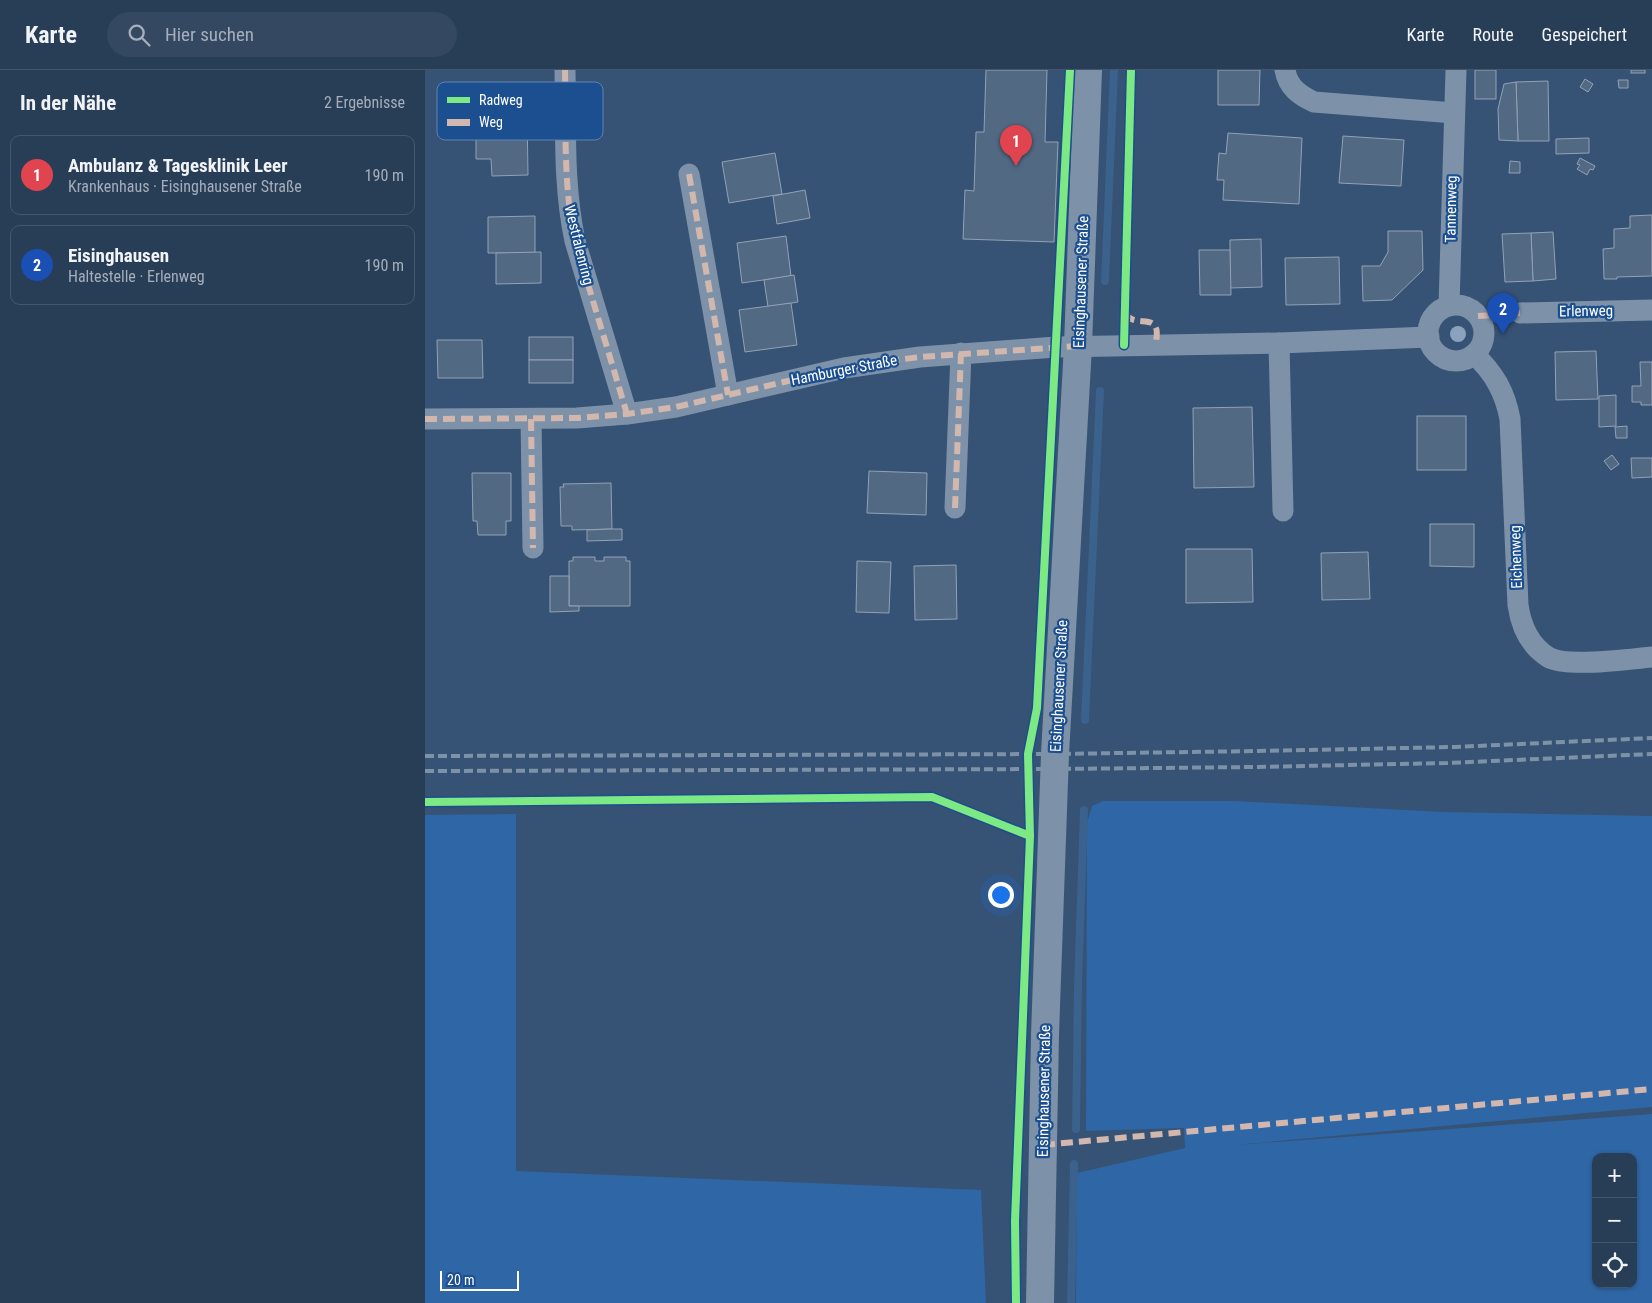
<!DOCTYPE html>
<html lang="de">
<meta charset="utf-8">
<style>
body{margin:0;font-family:"Roboto Condensed",sans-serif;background:#344961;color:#f1f3f6}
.controls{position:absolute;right:15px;bottom:15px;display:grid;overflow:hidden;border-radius:10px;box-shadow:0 1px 4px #0004}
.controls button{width:45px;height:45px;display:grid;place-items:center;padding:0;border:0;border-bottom:1px solid #44576d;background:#283e57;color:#f1f3f6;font:25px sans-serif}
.scale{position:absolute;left:15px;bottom:12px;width:79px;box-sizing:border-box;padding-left:5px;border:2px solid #fff;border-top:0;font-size:14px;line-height:18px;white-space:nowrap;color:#fff;-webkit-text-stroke:4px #1b4f8f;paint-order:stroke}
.you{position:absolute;left:575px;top:824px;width:18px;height:18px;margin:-12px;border:4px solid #fff;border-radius:50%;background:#1a73e8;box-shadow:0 0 0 8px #1a73e833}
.badge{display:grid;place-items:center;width:32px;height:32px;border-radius:50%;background:#95b2f1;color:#fff;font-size:16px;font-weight:700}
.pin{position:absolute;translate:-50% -41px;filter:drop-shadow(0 1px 2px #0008)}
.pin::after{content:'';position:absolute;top:26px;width:18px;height:15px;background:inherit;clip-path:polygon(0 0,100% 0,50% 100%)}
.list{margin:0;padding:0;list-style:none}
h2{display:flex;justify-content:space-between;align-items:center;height:65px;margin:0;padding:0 20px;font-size:21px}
h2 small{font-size:16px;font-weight:400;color:#a5aeba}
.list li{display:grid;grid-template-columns:32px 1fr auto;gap:15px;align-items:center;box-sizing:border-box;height:80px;margin:0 10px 10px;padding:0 10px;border:1px solid #44576d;border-radius:10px}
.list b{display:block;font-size:19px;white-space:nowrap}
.list p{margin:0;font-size:16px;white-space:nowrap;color:#a5aeba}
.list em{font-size:16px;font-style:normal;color:#a5aeba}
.icon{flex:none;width:28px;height:28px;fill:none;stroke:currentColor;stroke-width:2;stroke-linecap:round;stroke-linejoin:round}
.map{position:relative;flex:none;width:1227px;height:1233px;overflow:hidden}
header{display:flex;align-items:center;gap:30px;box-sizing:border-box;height:70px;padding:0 25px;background:#283e57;border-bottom:1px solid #44576d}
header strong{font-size:24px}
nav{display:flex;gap:28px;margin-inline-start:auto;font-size:18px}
.search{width:350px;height:45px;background:#344961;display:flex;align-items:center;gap:12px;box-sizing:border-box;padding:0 18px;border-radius:28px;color:#a5aeba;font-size:19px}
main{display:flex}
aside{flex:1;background:#283e57}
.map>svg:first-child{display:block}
.green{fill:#2f66a5;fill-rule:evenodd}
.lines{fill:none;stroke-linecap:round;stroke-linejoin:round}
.stream{stroke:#3b618d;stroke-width:8}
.building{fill:#526984;stroke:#92a2b6}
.minor{stroke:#7d92a8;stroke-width:21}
.tertiary{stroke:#7d92a8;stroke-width:28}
.rail{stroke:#7e92a7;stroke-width:4;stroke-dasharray:9 4;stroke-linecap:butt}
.quiet{stroke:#d1b7ad;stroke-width:6;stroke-dasharray:12 6;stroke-linecap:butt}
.cycleway-casing{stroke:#1b4f8f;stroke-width:11}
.cycleway{stroke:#7ce984;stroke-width:8}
.tree{fill:#8aa2be}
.labels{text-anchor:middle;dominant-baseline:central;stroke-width:4.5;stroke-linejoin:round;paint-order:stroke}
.street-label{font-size:15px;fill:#fff;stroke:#1b4f8f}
.key{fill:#1b4f8f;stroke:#5f84b1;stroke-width:1}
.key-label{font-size:14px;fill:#fff}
</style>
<header>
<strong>Karte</strong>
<div class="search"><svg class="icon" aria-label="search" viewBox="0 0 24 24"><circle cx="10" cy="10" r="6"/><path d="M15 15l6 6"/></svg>Hier suchen</div>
<nav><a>Karte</a><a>Route</a><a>Gespeichert</a></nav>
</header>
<main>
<aside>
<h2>In der Nähe<small>2 Ergebnisse</small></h2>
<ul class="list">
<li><span class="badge" style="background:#e0444e">1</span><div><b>Ambulanz &amp; Tagesklinik Leer</b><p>Krankenhaus · Eisinghausener Straße</p></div><em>190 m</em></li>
<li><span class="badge" style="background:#1a4fb4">2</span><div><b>Eisinghausen</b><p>Haltestelle · Erlenweg</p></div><em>190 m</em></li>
</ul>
</aside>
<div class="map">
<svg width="1227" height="1233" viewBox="0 0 1227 1233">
<rect width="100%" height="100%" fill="#365274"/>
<!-- green -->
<g class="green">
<path d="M678,731H810L1019,742L1227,746V1037L810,1075L1227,1044V1233H651L652,1103L760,1078L759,1058L661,1061L662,753L667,736ZM1171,1087H1208V1214H1171Z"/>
<polygon points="91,744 91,1101 556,1120 561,1233 0,1233 0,745"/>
</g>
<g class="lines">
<!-- stream -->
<g class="stream">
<polyline points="680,211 689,0"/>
<polyline points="660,650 675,321"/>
<polyline points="651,1059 653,916 659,740"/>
<polyline points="646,1233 649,1094"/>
</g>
</g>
<!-- building -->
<g class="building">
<polygon points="561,0 622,0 620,72 633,72 629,172 538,169 540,120 549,121 551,62 559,62"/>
<polygon points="793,0 835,0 834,35 793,35"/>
<rect x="1050" y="0" width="21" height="29"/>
<rect x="1206" y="0" width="14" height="3"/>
<polygon points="1160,9 1168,14 1163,22 1155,17"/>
<polygon points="1193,10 1203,10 1203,18 1194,18"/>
<polygon points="1123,11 1124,71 1093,71 1091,12"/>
<polygon points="1091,12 1093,71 1074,70 1073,39 1079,14"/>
<polygon points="51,40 102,40 103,105 67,106 66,89 51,89"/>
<polygon points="803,63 877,68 874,134 798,130 799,110 792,110 794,83 801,84"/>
<polygon points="918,66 979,70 976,116 914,113"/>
<polygon points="1164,68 1164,83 1131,84 1131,69"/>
<polygon points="350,83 357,124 304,133 297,92"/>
<polygon points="1155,88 1170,96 1168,100 1165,99 1162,105 1152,99 1155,95 1152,94"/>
<polygon points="1085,91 1095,92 1095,103 1084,103"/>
<polygon points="380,120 385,148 352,154 348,126"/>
<polygon points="1227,145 1227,206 1192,207 1192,209 1179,209 1178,179 1189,178 1189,159 1205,158 1205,146"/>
<polygon points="110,146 110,183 63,183 63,147"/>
<polygon points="963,161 997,161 998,200 967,230 938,231 937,196 955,196 963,182"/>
<polygon points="1128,162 1131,209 1108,211 1106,163"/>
<polygon points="1106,163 1108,211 1080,212 1077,164"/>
<polygon points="361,166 366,206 317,213 312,173"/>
<polygon points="836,169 837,217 805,218 805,170"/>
<polygon points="774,180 805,180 806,225 775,225"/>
<polygon points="116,182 116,213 71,214 71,183"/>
<polygon points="914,187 915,234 861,235 860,188"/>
<polygon points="369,205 373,232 343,237 339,210"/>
<polygon points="366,233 372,275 320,282 314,240"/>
<rect x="104" y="267" width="44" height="23"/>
<polygon points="12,270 57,270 58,308 13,308"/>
<polygon points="1171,281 1173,329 1131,330 1130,282"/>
<rect x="104" y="290" width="44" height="23"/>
<polygon points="1215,292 1227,292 1227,335 1216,335 1216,332 1207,332 1207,316 1216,316"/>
<polygon points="1191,325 1191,356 1174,357 1174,326"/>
<polygon points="827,337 829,417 769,418 768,338"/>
<rect x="992" y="346" width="49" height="54"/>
<polygon points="1202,356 1202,368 1191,368 1190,357"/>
<polygon points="1187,385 1194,394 1186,400 1179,391"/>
<polygon points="1206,388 1227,388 1227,407 1207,408"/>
<polygon points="444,401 502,403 501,445 442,443"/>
<polygon points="47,403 86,403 86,451 81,451 81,465 53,465 52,451 48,451"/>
<polygon points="186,413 187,459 147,460 147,456 136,456 135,417 139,417 138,414"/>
<polygon points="1005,454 1049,454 1049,497 1005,496"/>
<polygon points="187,459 197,459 197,470 162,471 162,460"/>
<polygon points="761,479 827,479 828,532 761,533"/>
<polygon points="943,482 945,529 897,530 896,483"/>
<polygon points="148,487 170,487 170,491 179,491 179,487 201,487 201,491 205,491 205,536 144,536 144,491 148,491"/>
<polygon points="432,491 466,492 464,543 431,542"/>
<polygon points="531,495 532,549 490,550 489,496"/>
<polygon points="125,506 144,506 144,536 154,536 154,541 125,542"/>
</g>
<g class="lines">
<!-- minor -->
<g class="minor">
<path d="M140,0C141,57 138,115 150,171L202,344"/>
<path d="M860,0C863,17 874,25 889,32L1029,43"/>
<polyline points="264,104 303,325"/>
<circle cx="1031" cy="263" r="28"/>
<polyline points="1024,236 1031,0"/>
<polyline points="1095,243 1227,240"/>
<polyline points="854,273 858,441"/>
<path d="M1049,284C1069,303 1080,322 1085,349L1093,535C1096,556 1104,575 1123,587C1141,598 1205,589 1227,587"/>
<polyline points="0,349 152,348 202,344 251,337 419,298 495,287 631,277 854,273 1004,267"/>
<polyline points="106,349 108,478"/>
<polyline points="530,438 536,283"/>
</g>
<!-- tertiary -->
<polyline class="tertiary" points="615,1233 620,965 630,684 653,276 663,0"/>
<!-- rail -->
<g class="rail">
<polyline points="0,686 630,684 832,681 1029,677 1227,668"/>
<polyline points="0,701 630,699 829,697 1022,693 1227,684"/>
</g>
<!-- quiet -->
<g class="quiet">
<path d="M140,0C141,57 138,115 150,171L202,344"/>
<polyline points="264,104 303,325"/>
<path d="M700,243C708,257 727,246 731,258C733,262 731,270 731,275"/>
<polyline points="1053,246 1095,243"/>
<polyline points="0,349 152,348 202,344 251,337 419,298 456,292 495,287 653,276"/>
<polyline points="106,349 108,478"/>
<polyline points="530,438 536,283"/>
<polyline points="618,1075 1227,1019"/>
</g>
<defs>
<g id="cycleway">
<polyline points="699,275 706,0"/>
<polyline points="0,732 507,727 605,766"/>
<polyline points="591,1233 590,1151 605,766 603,684 612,638 645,0"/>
</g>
</defs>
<!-- cycleway casing -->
<use href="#cycleway" class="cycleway-casing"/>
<!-- cycleway -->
<use href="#cycleway" class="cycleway"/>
</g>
<!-- trees -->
<circle class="tree" cx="1033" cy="264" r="8"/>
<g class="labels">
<!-- street labels -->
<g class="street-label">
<text transform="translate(1026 139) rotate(-89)">Tannenweg</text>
<text transform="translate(154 175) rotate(76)">Westfalenring</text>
<text transform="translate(656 212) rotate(-88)">Eisinghausener Straße</text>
<text transform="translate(1161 241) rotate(-1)">Erlenweg</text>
<text transform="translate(419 300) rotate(-11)">Hamburger Straße</text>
<text transform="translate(1091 487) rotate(-92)">Eichenweg</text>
<text transform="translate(634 616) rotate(-87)">Eisinghausener Straße</text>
<text transform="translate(619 1021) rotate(-89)">Eisinghausener Straße</text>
</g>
</g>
<!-- legend -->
<rect x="12" y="12" width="166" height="58" rx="8" class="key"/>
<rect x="22" y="27" width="23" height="6" fill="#7ce984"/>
<rect x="22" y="49" width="23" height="7" fill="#d1b7ad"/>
<g class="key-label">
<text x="54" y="35">Radweg</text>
<text x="54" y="57">Weg</text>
</g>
</svg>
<div class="controls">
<button>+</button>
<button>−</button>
<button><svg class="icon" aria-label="locate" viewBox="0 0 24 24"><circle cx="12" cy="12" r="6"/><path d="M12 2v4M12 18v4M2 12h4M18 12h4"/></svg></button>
</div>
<div class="scale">20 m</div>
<div class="you"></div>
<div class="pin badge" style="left:591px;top:96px;background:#e0444e">1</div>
<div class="pin badge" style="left:1078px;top:264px;background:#1a4fb4">2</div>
</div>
</main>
